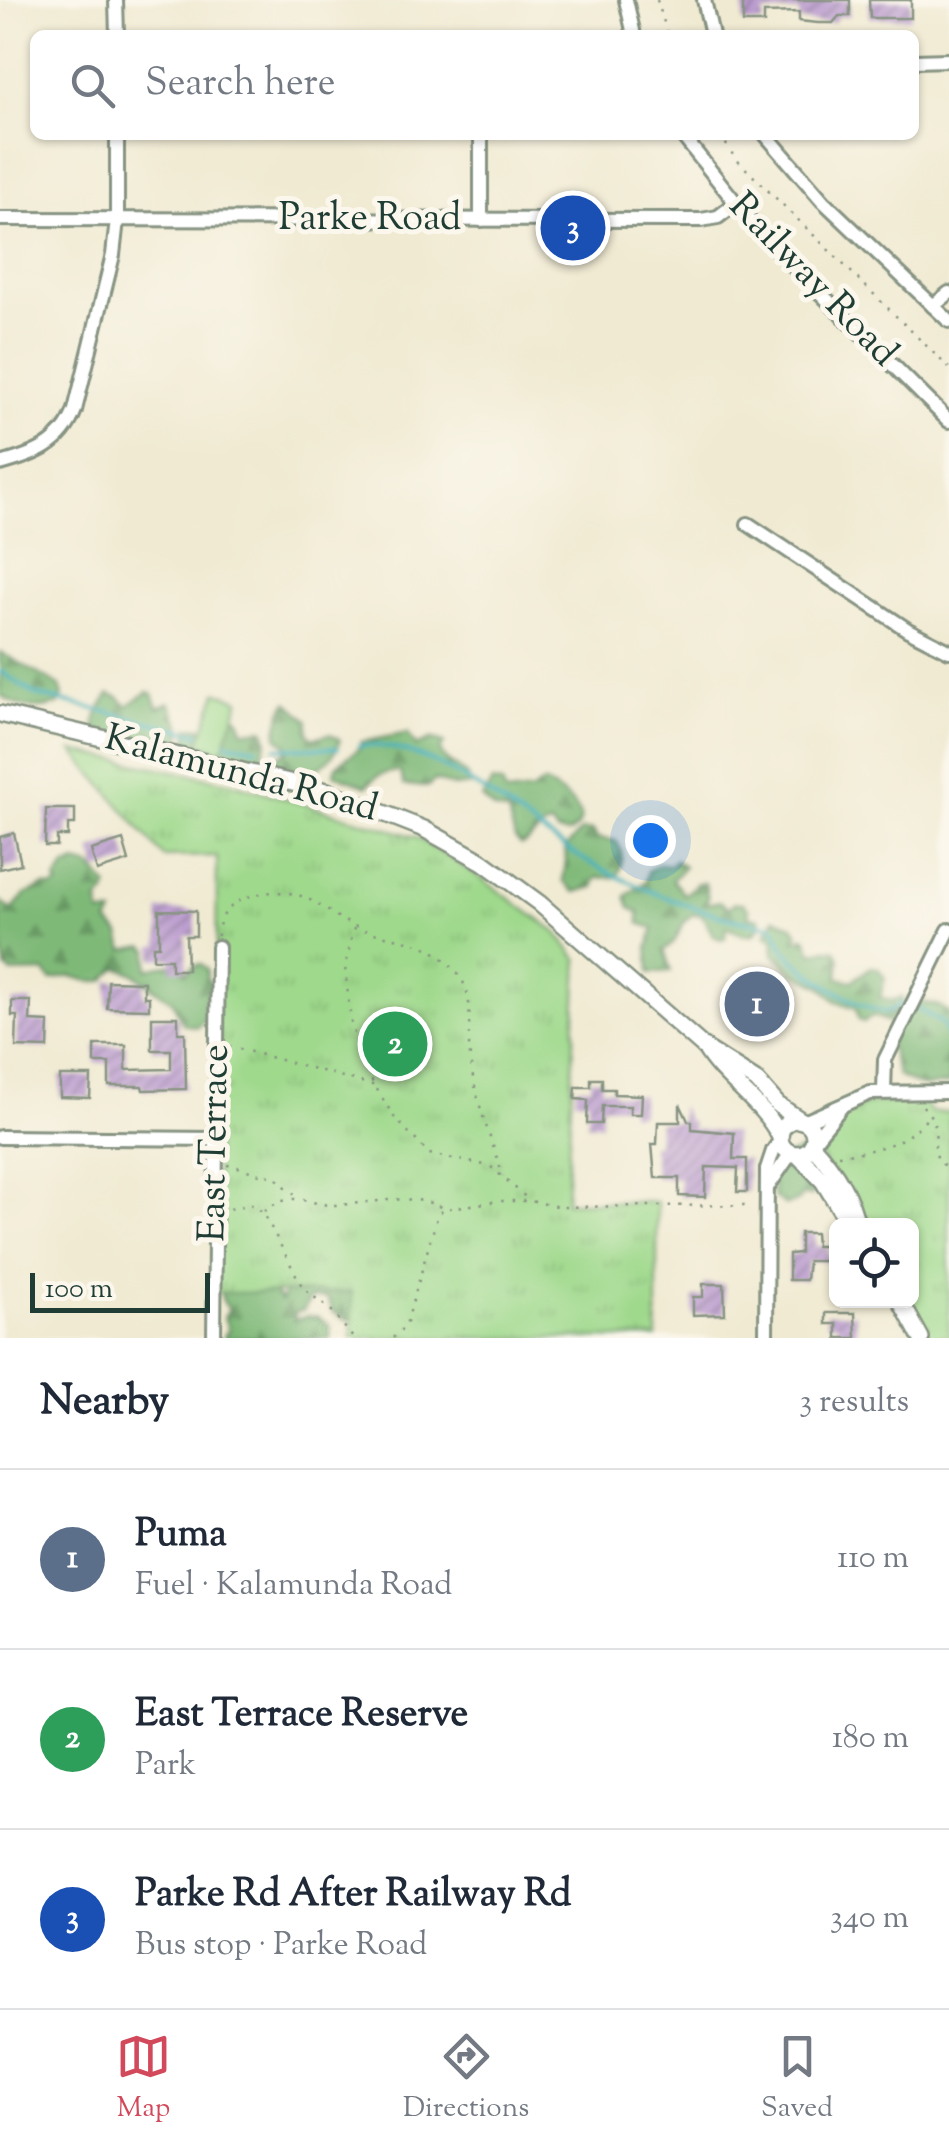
<!DOCTYPE html>
<meta charset="utf-8">
<style>
body{margin:0;font-family:"Sorts Mill Goudy",serif;background:#f2f2f3;color:#1f2937}
.controls{position:absolute;right:30px;bottom:30px;display:grid;overflow:hidden;border-radius:15px;box-shadow:0 2px 8px #0004}
.controls button{width:90px;height:90px;display:grid;place-items:center;padding:0;border:0;border-bottom:2px solid #e0e1e3;background:#fff;color:#1f2937;font:50px sans-serif}
.scale{position:absolute;left:30px;bottom:25px;width:180px;box-sizing:border-box;padding-left:10px;border:5px solid #1f3d34;border-top:0;font-size:28px;line-height:35px;white-space:nowrap;color:#1f3d34;-webkit-text-stroke:8px #fbf7ec;paint-order:stroke}
.you{position:absolute;left:650px;top:840px;width:35px;height:35px;margin:-25px;border:8px solid #fff;border-radius:50%;background:#1a73e8;box-shadow:0 0 0 15px #1a73e833}
.badge{display:grid;place-items:center;width:65px;height:65px;border-radius:50%;background:#d1495b;color:#fff;font-size:32px;font-weight:700}
.pin{position:absolute;translate:-50% -50%;border:5px solid #fff;box-shadow:0 2px 10px #0006}
.list{margin:0;padding:0;list-style:none}
h2{display:flex;justify-content:space-between;align-items:center;height:130px;margin:0;padding:0 40px;font-size:42px}
h2 small{font-size:32px;font-weight:400;color:#747a83}
.list li{display:grid;grid-template-columns:65px 1fr auto;gap:30px;align-items:center;box-sizing:border-box;height:180px;padding:0 40px;border-top:2px solid #e0e1e3}
.list b{display:block;font-size:38px;white-space:nowrap}
.list p{margin:0;font-size:32px;white-space:nowrap;color:#747a83}
.list em{font-size:32px;font-style:normal;color:#747a83}
.icon{flex:none;width:55px;height:55px;fill:none;stroke:currentColor;stroke-width:2;stroke-linecap:round;stroke-linejoin:round}
.map{position:relative;flex:none;width:949px;height:1338px;overflow:hidden}
.search{position:absolute;background:#fff;box-shadow:0 2px 8px #0004;left:30px;right:30px;top:30px;height:110px;display:flex;align-items:center;gap:25px;box-sizing:border-box;padding:0 35px;border-radius:15px;color:#747a83;font-size:38px}
.sheet{height:670px;background:#fff}
nav{display:flex;justify-content:space-around;align-items:center;box-sizing:border-box;height:140px;border-top:2px solid #e0e1e3;background:#fff;font-size:28px;color:#747a83}
nav a{display:grid;justify-items:center;gap:5px}
nav .on{color:#d1495b}
.map>svg:first-child{display:block}
.forest{fill:url(#forest-firs);stroke:#4f7b56;stroke-width:2.5}
.park{fill:url(#park-tufts);stroke:#5f8b60;stroke-width:2.5}
.pitch{fill:#9fd98c;stroke:#5f8b60;stroke-width:2.5}
.lines{fill:none;stroke-linecap:round;stroke-linejoin:round}
.stream{stroke:#3fafb8;stroke-width:4}
.building{fill:url(#building-hatch)}
.minor-casing{stroke:#889483;stroke-width:18}
.major-casing{stroke:#889483;stroke-width:20}
.path{stroke:#889483;stroke-width:2.5;stroke-dasharray:2.5 8;stroke-linecap:butt}
.minor{stroke:#fff;stroke-width:12}
.major{stroke:#fff;stroke-width:15}
.labels{text-anchor:middle;dominant-baseline:central;stroke-width:10;stroke-linejoin:round;paint-order:stroke}
.street-label{font-size:38px;fill:#1f3d34;stroke:#fbf7ec}
</style>
<div class="map">
<svg width="949" height="1338" viewBox="0 0 949 1338">
<defs>
<pattern id="forest-firs" width="22" height="20" patternUnits="userSpaceOnUse" patternTransform="scale(2.5)"><rect width="22" height="20" fill="#7fb978"/><path d="M5 1l3.5 6h-7zM16 11l3.5 6h-7z" fill="#679863"/></pattern>
<pattern id="park-tufts" width="24" height="20" patternUnits="userSpaceOnUse" patternTransform="scale(2.5)"><rect width="24" height="20" fill="#9fd98c"/><path d="M3 7l-1-3M5 7V3M7 7l1-3M15 17l-1-3M17 17v-4M19 17l1-3" fill="none" stroke="#88bb79"/></pattern>
<pattern id="building-hatch" width="6" height="6" patternUnits="userSpaceOnUse" patternTransform="scale(2.5)"><rect width="6" height="6" fill="#b99ace"/><path d="M-1 1l2-2M0 6l6-6M5 7l2-2" fill="none" stroke="#967fa8"/></pattern>
</defs>
<rect width="100%" height="100%" fill="#fbf7ec"/>
<filter id="ink" filterUnits="userSpaceOnUse"><feTurbulence type="fractalNoise" baseFrequency=".01" numOctaves="2"/><feDisplacementMap in="SourceGraphic" scale="20" xChannelSelector="R" yChannelSelector="G"/><feConvolveMatrix kernelMatrix="1 2 1 2 8 2 1 2 1" color-interpolation-filters="sRGB"/></filter>
<filter id="wash" filterUnits="userSpaceOnUse"><feTurbulence type="fractalNoise" baseFrequency=".0048" numOctaves="4" result="noise"/><feDisplacementMap in="SourceGraphic" scale="40" xChannelSelector="R" yChannelSelector="G"/><feGaussianBlur stdDeviation="2.25" result="paint"/><feColorMatrix in="noise" values="0 0 0 0 0 0 0 0 0 0 0 0 0 0 0 0 0 1.4 0 .05"/><feComposite in="paint" operator="in"/></filter>
<g filter="url(#wash)">
<rect width="100%" height="100%" fill="#f0ead2"/>
<!-- forest -->
<g class="forest">
<path d="M0,652L60,686L63,696L59,704C36,712 18,708 0,695Z"/>
<polygon points="148,692 153,694 158,708 170,703 182,728 180,742 172,744 164,736 150,746 133,740 127,731 112,738 95,730 96,717 109,694 119,697 127,706"/>
<path d="M288,702L308,720V733L313,738L330,734L340,740C332,767 300,784 274,770L273,760L288,750L287,745L277,737C277,727 281,708 288,702Z"/>
<polygon points="234,715 239,719 244,731 264,729 267,740 260,763 253,765 190,752 186,746 189,728 201,727 204,732 225,740 225,731"/>
<path d="M408,733L416,746L432,739L444,743L440,751C445,765 466,767 471,785L454,787L435,780L427,787L404,785L400,772C387,771 375,776 367,786L334,774L337,765L360,748L361,742Z"/>
<path d="M492,782L502,784L506,794L532,791L544,783C562,792 600,818 568,834L557,832L551,825C539,826 533,841 521,845L515,839L508,813L495,810L482,798Z"/>
<path d="M593,830L597,838L616,841C624,852 624,866 616,877L596,878L594,887L575,892L563,881L566,861L565,849L581,831Z"/>
<path d="M675,860L684,867L672,880L685,895L697,883H705L708,898L704,904L720,901L728,908L735,903H743L749,909L748,917L759,918L760,926L754,934L744,935L727,927L725,938L720,939L713,935L702,915L693,914C678,923 681,941 664,950L671,971L650,973L648,948L654,929L639,923V912L630,908L626,896L646,881L648,871L658,865H670Z"/>
<path d="M76,863L92,867L108,887L106,894L99,900L100,914H113L108,923L120,934L124,950L144,946L149,950L148,969C165,965 173,961 186,973L195,965L201,964L207,969V980L213,984L204,1003L208,1014L198,1027L183,1024L172,1000C152,991 139,971 117,968L103,981H89L71,976L51,980L45,972L11,973L6,968C0,946 0,925 0,901L12,910L25,895L44,886L52,888L58,885L56,880L66,866Z"/>
<polygon points="775,918 793,926 798,933 794,940 806,937 812,953 827,949 836,950 840,959 838,978 852,981 871,967 878,968 885,978 880,997 890,1001 902,997 898,1016 889,1022 874,1016 863,1022 859,1020 856,1008 836,1001 821,986 794,973 774,955 773,938 766,935"/>
<path d="M922,1002L939,1006L949,1012V1084C916,1088 927,1089 898,1076L888,1041L892,1028C905,1022 908,1007 922,1002Z"/>
<path d="M804,1150C818,1159 822,1183 812,1196L802,1195L798,1201L786,1205L774,1197L770,1167L777,1159Z"/>
<path d="M344,1242L359,1316L347,1320L333,1312L327,1298H310L304,1310L295,1313L294,1321C309,1314 318,1314 330,1327V1338H224L225,1333L229,1332L224,1317L229,1310L222,1299L221,1288L273,1292L282,1301L285,1288Z"/>
</g>
<!-- park -->
<g class="park">
<polygon points="73,751 229,782 416,837 475,874 556,932 578,960 566,1202 657,1202 657,1338 352,1338 352,1292 215,1293 217,856 164,857"/>
<path d="M881,1102L924,1103L931,1112H949V1338H921L900,1301L912,1300V1226L857,1225L813,1142C833,1116 848,1107 881,1102Z"/>
</g>
<!-- pitch -->
<polygon class="pitch" points="217,692 240,700 222,751 199,743"/>
<g class="lines">
<!-- stream -->
<g class="stream">
<polyline points="0,671 36,695 199,734"/>
<polyline points="226,743 257,748"/>
<path d="M359,746C439,738 527,830 594,865C644,891 718,920 773,926C779,933 779,941 784,948C802,972 858,1010 888,1012L904,1003"/>
<polyline points="276,748 338,748"/>
<polyline points="918,1009 942,1023 949,1040"/>
</g>
</g>
<g id="blocks">
<!-- building -->
<g class="building">
<polygon points="743,0 850,0 850,16 839,16 833,23 818,23 799,21 799,12 764,13 764,23 743,23"/>
<polygon points="869,0 911,0 911,18 870,18"/>
<polygon points="46,809 75,809 75,824 68,824 68,836 57,836 57,846 45,846"/>
<polygon points="14,833 21,864 0,869 0,837"/>
<polygon points="123,840 129,861 97,871 91,850"/>
<polygon points="159,910 196,911 196,936 186,936 187,970 171,970 171,959 153,959 153,946 159,946"/>
<polygon points="108,981 144,982 144,997 149,997 149,1009 107,1008"/>
<polygon points="12,1001 31,1001 30,1021 49,1022 48,1048 16,1047 17,1016 12,1016"/>
<polygon points="152,1017 178,1017 178,1033 185,1033 186,1089 143,1090 142,1086 109,1086 109,1063 95,1063 95,1045 126,1045 126,1070 171,1069 171,1050 152,1050"/>
<polygon points="60,1076 91,1076 90,1098 60,1097"/>
<polygon points="591,1079 602,1079 602,1089 614,1089 614,1094 642,1095 641,1114 630,1114 630,1106 602,1106 601,1124 587,1124 588,1100 575,1099 576,1087 591,1087"/>
<polygon points="680,1104 688,1121 692,1121 692,1129 734,1133 733,1159 747,1159 747,1192 737,1192 738,1168 706,1167 705,1197 679,1196 679,1178 655,1178 652,1144 657,1144 658,1122 680,1122"/>
<polygon points="800,1233 815,1233 816,1246 828,1246 828,1261 808,1261 806,1280 789,1280 789,1254 800,1253"/>
<polygon points="703,1284 724,1284 725,1314 693,1315 693,1297 703,1297"/>
<polygon points="826,1313 855,1313 856,1338 837,1338 837,1324 826,1324"/>
</g>
</g>
</g>
<g filter="url(#ink)">
<use href="#blocks" fill-opacity="0" stroke="#889483" stroke-width="2.5"/>
<g class="lines">
<defs>
<g id="minor">
<polyline points="116,0 117,35"/>
<polyline points="626,0 634,35"/>
<polyline points="704,0 712,35"/>
<polyline points="914,61 949,60"/>
<polyline points="481,135 481,220"/>
<polyline points="682,135 759,232 949,421"/>
<polyline points="766,135 823,201 949,321"/>
<polyline points="0,219 701,220 718,217 735,204"/>
<polyline points="933,306 949,293"/>
<path d="M0,464C34,455 62,445 75,410L113,255L117,220V135"/>
<polyline points="748,524 908,630 949,651"/>
<polyline points="884,1091 885,1060 949,930"/>
<polyline points="804,1122 870,1093 949,1092"/>
<polyline points="0,1137 216,1139"/>
<polyline points="813,1142 842,1106"/>
<polyline points="769,1185 791,1153"/>
<polyline points="214,1338 218,947"/>
<polyline points="766,1338 767,1169 773,1151 780,1141"/>
</g>
<g id="major">
<polyline points="0,714 327,791 424,829 483,862 539,903 705,1048 757,1081 778,1105 802,1121"/>
<path d="M705,1048C726,1082 762,1101 780,1137"/>
<circle cx="797" cy="1137" r="17"/>
<path d="M812,1145C833,1168 851,1194 857,1226"/>
<polyline points="797,1154 823,1181 845,1217 855,1226"/>
<polyline points="900,1300 921,1338"/>
</g>
</defs>
<!-- minor casing -->
<use href="#minor" class="minor-casing"/>
<!-- major casing -->
<use href="#major" class="major-casing"/>
<!-- path -->
<g class="path">
<polyline points="657,0 668,35"/>
<polyline points="720,135 735,158 949,368"/>
<polyline points="354,928 345,967 351,1023 365,1070 394,1117 429,1154 490,1166 529,1200"/>
<path d="M218,936C217,897 270,885 301,896C320,903 336,918 354,926C398,945 428,933 460,977C474,998 468,1020 469,1044C471,1091 489,1132 503,1176"/>
<polyline points="229,1046 376,1086"/>
<path d="M923,1106C926,1111 931,1115 933,1121C941,1139 925,1154 949,1169"/>
<path d="M838,1155C873,1151 905,1146 929,1116"/>
<path d="M227,1165C245,1167 257,1176 274,1176L298,1198"/>
<polyline points="230,1209 250,1204 263,1212 303,1288 333,1312 353,1338"/>
<path d="M264,1211C271,1205 282,1200 293,1199C306,1199 319,1205 333,1205C368,1205 412,1190 444,1209"/>
<polyline points="393,1338 406,1325 438,1214 444,1209 499,1201 530,1201 560,1207 752,1205"/>
</g>
<!-- minor -->
<use href="#minor" class="minor"/>
<!-- major -->
<use href="#major" class="major"/>
</g>
</g>
<g class="labels">
<!-- street labels -->
<g class="street-label">
<text x="370" y="220">Parke Road</text>
<text transform="translate(812 281) rotate(46)">Railway Road</text>
<text transform="translate(241 775) rotate(15)">Kalamunda Road</text>
<text transform="translate(216 1143) rotate(-89)">East Terrace</text>
</g>
</g>
</svg>
<div class="controls">
<button><svg class="icon" aria-label="locate" viewBox="0 0 24 24"><circle cx="12" cy="12" r="6"/><path d="M12 2v4M12 18v4M2 12h4M18 12h4"/></svg></button>
</div>
<div class="scale">100 m</div>
<div class="you"></div>
<div class="pin badge" style="left:757px;top:1004px;background:#5c6f8a">1</div>
<div class="pin badge" style="left:395px;top:1044px;background:#2e9e5b">2</div>
<div class="pin badge" style="left:573px;top:228px;background:#1a4fb4">3</div>
<div class="search"><svg class="icon" aria-label="search" viewBox="0 0 24 24"><circle cx="10" cy="10" r="6"/><path d="M15 15l6 6"/></svg>Search here</div>
</div>
<section class="sheet">
<h2>Nearby<small>3 results</small></h2>
<ul class="list">
<li><span class="badge" style="background:#5c6f8a">1</span><div><b>Puma</b><p>Fuel · Kalamunda Road</p></div><em>110 m</em></li>
<li><span class="badge" style="background:#2e9e5b">2</span><div><b>East Terrace Reserve</b><p>Park</p></div><em>180 m</em></li>
<li><span class="badge" style="background:#1a4fb4">3</span><div><b>Parke Rd After Railway Rd</b><p>Bus stop · Parke Road</p></div><em>340 m</em></li>
</ul>
</section>
<nav>
<a class="on"><svg class="icon" aria-label="map" viewBox="0 0 24 24"><path d="M3 6l6-2 6 2 6-2v14l-6 2-6-2-6 2zM9 4v14M15 6v14"/></svg>Map</a>
<a><svg class="icon" aria-label="directions" viewBox="0 0 24 24"><path d="M12 3l9 9-9 9-9-9zM9 14v-3h6M13 9l2 2-2 2"/></svg>Directions</a>
<a><svg class="icon" aria-label="saved" viewBox="0 0 24 24"><path d="M7 4h10v16l-5-4-5 4z"/></svg>Saved</a>
</nav>
